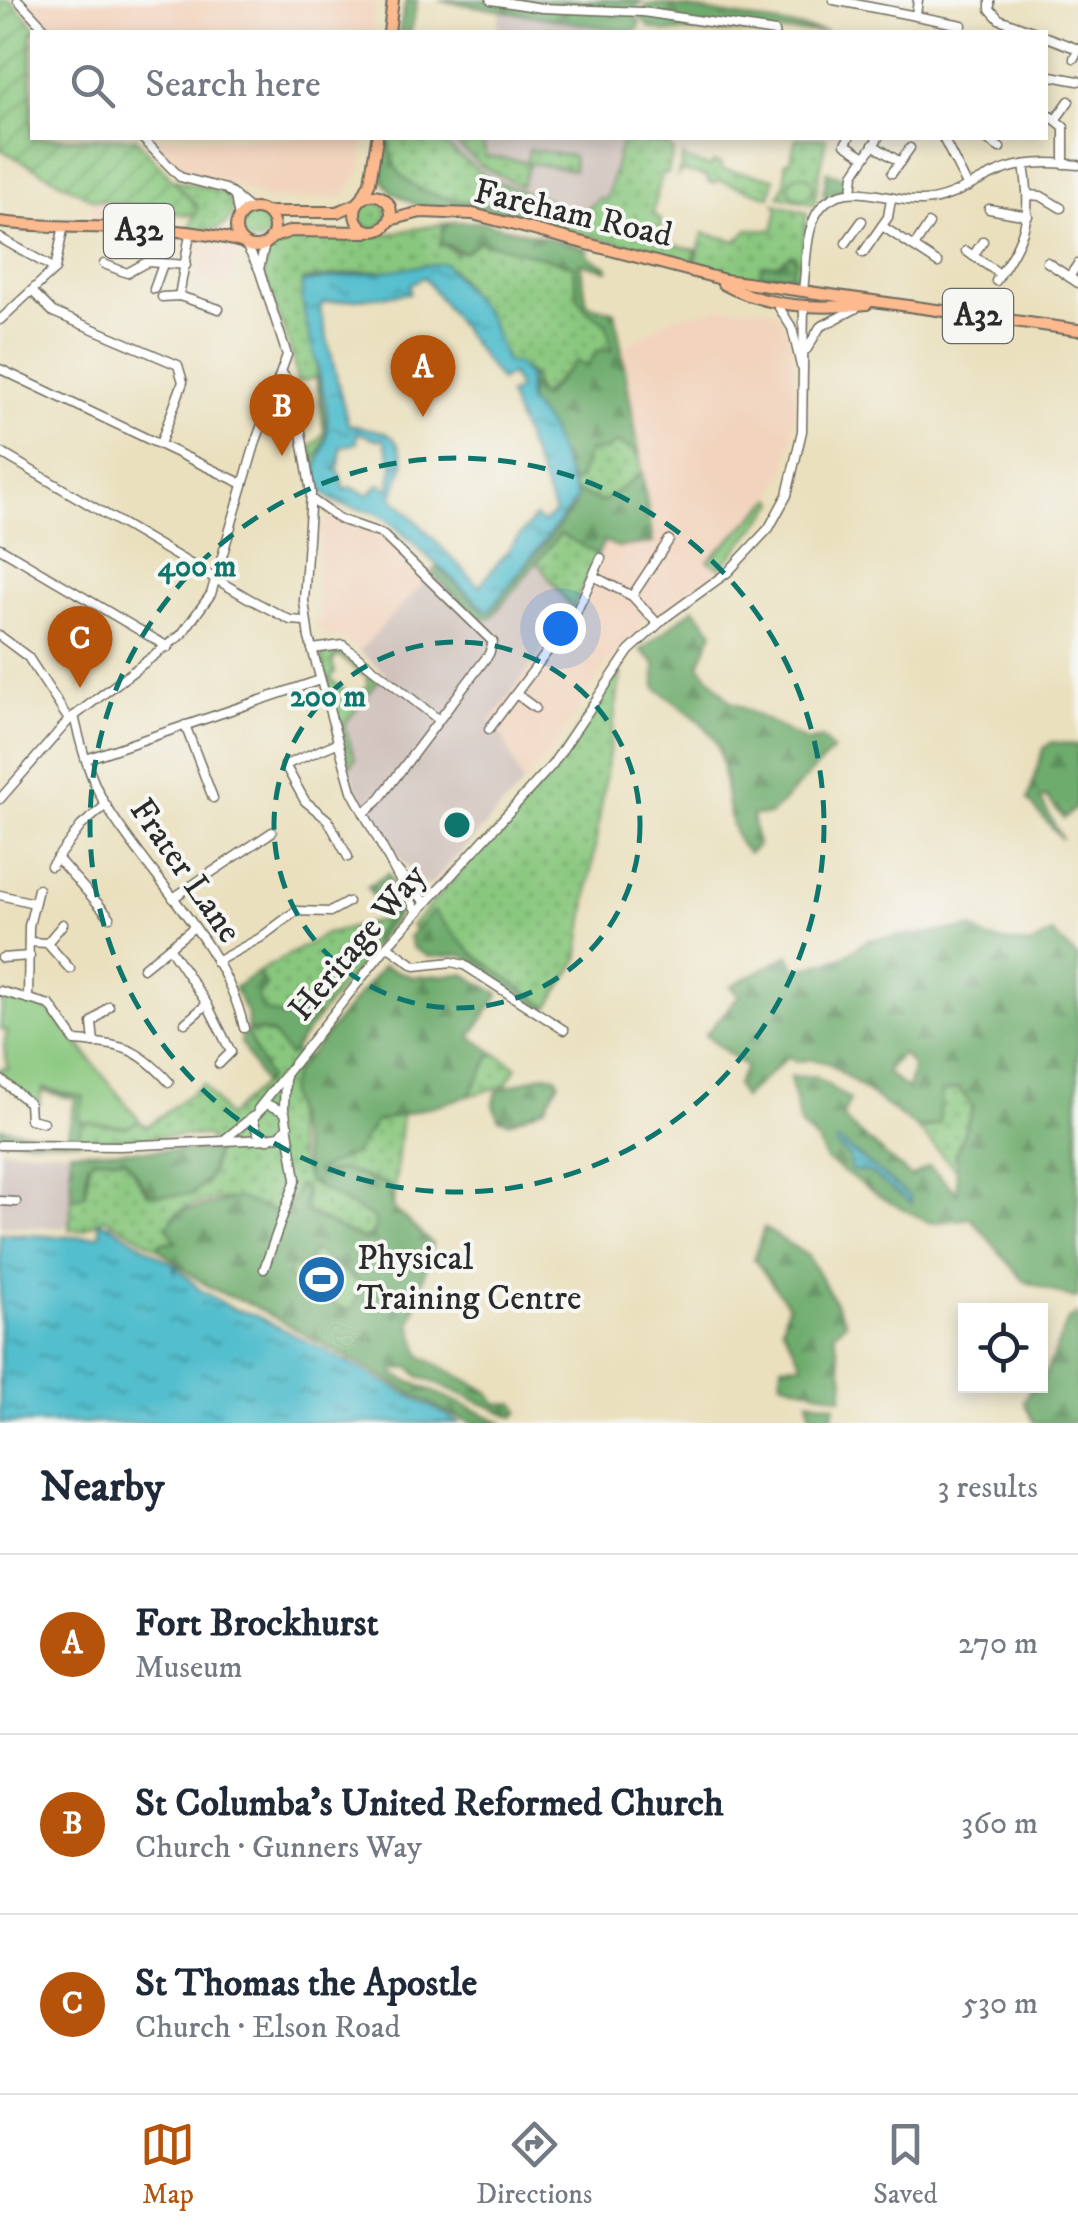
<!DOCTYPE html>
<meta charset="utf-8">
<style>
body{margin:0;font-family:"IM FELL DW Pica",serif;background:#f2f2f3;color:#1f2937}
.controls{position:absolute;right:30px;bottom:30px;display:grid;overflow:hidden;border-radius:0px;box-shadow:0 5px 15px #0003}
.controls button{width:90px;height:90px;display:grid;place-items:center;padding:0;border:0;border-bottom:2px solid #e0e1e3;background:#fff;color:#1f2937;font:50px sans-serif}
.you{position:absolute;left:560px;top:628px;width:35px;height:35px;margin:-25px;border:8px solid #fff;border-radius:50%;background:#1a73e8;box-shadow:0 0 0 15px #1a73e833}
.badge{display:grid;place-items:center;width:65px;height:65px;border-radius:50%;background:#b45309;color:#fff;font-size:32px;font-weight:700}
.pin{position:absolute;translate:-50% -82px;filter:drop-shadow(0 2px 5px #0008)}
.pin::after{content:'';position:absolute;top:52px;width:35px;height:30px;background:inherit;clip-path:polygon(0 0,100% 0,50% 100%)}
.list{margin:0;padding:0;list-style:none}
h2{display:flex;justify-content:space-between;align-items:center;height:130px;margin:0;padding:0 40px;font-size:42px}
h2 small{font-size:32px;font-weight:400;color:#747a83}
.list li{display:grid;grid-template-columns:65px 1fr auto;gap:30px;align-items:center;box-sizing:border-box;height:180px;padding:0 40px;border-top:2px solid #e0e1e3}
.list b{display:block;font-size:38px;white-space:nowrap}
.list p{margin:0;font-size:32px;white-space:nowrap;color:#747a83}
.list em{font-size:32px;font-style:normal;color:#747a83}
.icon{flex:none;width:55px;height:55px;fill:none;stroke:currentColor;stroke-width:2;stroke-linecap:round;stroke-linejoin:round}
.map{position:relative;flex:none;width:1078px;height:1423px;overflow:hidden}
.search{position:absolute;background:#fff;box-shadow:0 5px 15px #0003;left:30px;right:30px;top:30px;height:110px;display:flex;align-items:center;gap:25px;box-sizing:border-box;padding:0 35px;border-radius:0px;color:#747a83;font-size:38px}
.sheet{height:670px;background:#fff}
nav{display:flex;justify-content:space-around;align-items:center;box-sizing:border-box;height:140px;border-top:2px solid #e0e1e3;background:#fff;font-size:28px;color:#747a83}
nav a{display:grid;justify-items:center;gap:5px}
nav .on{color:#b45309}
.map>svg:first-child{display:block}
.built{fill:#f2d4be}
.industrial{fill:#cfc0ba}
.grass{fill:url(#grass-dots);stroke:#5a7954;stroke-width:2.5}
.forest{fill:url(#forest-firs);stroke:#4c6c4c;stroke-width:2.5;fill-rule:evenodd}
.park{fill:#89c77e;stroke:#5a7954;stroke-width:2.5}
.garden{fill:url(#garden-furrows);stroke:#5a7954;stroke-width:2.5}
.water{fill:url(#water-ripples);stroke:#3e747c;stroke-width:2.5;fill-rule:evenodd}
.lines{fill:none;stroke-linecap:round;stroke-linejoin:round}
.minor-casing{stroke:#6e6a5e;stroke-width:11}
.major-casing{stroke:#6e6a5e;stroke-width:14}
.minor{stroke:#fff;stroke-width:8}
.major{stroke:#fcba8e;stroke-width:10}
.ring{fill:none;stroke:#0f766e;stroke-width:5;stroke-dasharray:18 12}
.labels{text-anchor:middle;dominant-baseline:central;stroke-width:8;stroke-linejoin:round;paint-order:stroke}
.shield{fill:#f6f6f2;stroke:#686867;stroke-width:2.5}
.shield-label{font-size:32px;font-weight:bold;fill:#2b2b2b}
.street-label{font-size:35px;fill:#2b2b2b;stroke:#f6f6f2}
.poi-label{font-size:35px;fill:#2b2b2b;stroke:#f6f6f2;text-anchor:start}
.centre{fill:#0f766e;stroke:#f6f6f2;stroke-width:5}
.ring-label{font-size:30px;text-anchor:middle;font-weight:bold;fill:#0f766e;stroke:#f6f6f2;stroke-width:8;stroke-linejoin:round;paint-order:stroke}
</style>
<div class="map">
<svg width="1078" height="1423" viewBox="0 0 1078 1423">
<defs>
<pattern id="grass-dots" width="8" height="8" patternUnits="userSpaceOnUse" patternTransform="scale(2.5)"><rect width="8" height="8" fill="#89c77e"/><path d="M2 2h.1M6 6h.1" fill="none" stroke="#70a267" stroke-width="1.8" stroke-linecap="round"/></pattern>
<pattern id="forest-firs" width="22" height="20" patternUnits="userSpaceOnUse" patternTransform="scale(2.5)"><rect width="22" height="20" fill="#6eac6d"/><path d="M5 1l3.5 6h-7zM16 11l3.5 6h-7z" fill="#5b8c5a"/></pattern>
<pattern id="garden-furrows" width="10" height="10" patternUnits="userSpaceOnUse" patternTransform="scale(2.5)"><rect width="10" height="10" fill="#89c77e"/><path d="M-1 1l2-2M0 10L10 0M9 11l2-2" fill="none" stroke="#70a267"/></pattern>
<pattern id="water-ripples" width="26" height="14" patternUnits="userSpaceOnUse" patternTransform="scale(2.5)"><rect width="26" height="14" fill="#52becd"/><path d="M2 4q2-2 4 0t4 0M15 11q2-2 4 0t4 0" fill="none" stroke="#449ba7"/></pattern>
</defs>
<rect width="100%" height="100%" fill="#f6f6f2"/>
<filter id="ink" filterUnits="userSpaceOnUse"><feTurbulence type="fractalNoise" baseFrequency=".01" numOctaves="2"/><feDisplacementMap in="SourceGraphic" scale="20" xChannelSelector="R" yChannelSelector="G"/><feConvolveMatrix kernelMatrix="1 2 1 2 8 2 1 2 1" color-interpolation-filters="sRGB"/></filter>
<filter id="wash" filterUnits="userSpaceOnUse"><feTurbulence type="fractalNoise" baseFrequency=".0048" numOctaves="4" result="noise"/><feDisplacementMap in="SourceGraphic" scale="40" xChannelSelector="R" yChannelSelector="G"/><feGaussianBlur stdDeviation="2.25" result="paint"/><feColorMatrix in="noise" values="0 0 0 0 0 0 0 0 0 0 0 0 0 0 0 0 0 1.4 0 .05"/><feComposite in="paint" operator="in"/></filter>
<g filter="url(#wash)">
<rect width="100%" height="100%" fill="#eae0be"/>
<!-- built -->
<g class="built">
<polygon points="21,0 375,0 373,32 51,32"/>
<polygon points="149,138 364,138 362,168 344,197 271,200 211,178 181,173"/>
<polygon points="92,199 128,205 125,227 89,226"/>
<polygon points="197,241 240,250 225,287 196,280 204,255 194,252"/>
<polygon points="725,307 770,308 780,317 791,342 796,410 787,466 771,501 709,561 721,568 667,607 642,618 640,629 606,666 554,747 523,785 503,737 489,722 567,619 604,541 618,547 655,539 623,348 673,317"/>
<polygon points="333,511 354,521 378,522 432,573 359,651 343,639 330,638 314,625 323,615 317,608 320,524 325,525"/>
</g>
<!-- industrial -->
<g class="industrial">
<polygon points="500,10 630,32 638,29 638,32 497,32"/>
<polygon points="436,138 622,138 607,199 600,198 587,211 551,205 551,201 509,189 477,171"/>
<polygon points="537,562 573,609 490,722 503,737 523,785 430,885 423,885 385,841 355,786 350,766 355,758 344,726 385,673 359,651 432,573 478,618 490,619"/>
<polygon points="0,1149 70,1151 70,1223 62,1228 0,1226"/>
</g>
<!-- grass -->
<g class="grass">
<path d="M387,138H436L491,180L552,201V205L586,211L599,198L607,199L622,138L669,144L673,153L668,174H662L653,213L661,220L660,241L696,250L693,262L540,223C491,197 392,216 387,138Z"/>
<polygon points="450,138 483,138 485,156 527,162 529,149 573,156 574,170 530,163 521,186 480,165"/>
<polygon points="796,138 826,138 814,205 779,196 786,180 785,162 790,162"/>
<polygon points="683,155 687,160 711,167 713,162 721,164 721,169 774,178 770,197 718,180 716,184 708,182 708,177 682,171 678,175"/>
<path d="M172,179L226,193L234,208C227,233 212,231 189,228L198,207Z"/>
<circle cx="373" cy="214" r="14"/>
<polygon points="775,204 807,213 800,276 739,276 695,262 703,233 737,241 748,229 773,230 778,209"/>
<circle cx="255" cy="228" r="14"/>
<path d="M454,222L446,225L442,244L456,253L479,241L573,265C575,291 586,308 607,324L614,348L597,351L587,367L576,361L540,397L528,372L506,362L488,318L451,268L361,272L303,280L327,432L319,454V487L310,448L324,433L316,378L297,382C292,342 275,310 264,274C260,260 268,247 278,238L312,234L376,236Z"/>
<polygon points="617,443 639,452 642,473 602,502 574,491 572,483 581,475 586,453"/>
<polygon points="773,498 776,503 721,568 708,561"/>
<polygon points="560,534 598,554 573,609 537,562"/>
<polygon points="338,649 366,671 363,675 338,655 332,662 335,672 330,679 349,694 344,701 351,706 369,683 366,680 370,674 378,681 344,725 355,759 350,766 321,659 326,651"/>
<polygon points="621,673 578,960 548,1008 468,950 432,912 416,930 411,926 551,772 612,679"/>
<polygon points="387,919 373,937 373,947 318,1017 311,1010 281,1016 263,1010 257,996 266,986 258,972 326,934"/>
<path d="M259,1031L274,1036L289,1056L293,1050L304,1058C284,1087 292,1151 309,1182L373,1218L376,1224L372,1235L362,1239L311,1215L305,1210L306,1192L272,1213C244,1195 199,1194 172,1217L176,1241L160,1243L158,1248L105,1218L83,1230H69L72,1197L85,1195L91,1158L126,1159L146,1193L201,1188C214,1174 222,1149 205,1135L78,1141L79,1121L126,1127L140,1121L146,1127L203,1084L227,1117L268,1079L247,1033Z"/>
<polygon points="493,1052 517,1067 506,1085 469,1096"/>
<polygon points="957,1087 973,1106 956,1154 957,1171 918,1129 931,1128 942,1092"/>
<polygon points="402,1114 393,1208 388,1184 341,1169 317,1174 317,1168 355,1153 375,1122"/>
</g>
<!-- forest -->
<g class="forest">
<polygon points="406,0 417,0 411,32 399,32"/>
<polygon points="439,0 629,0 643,2 629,12 640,22 638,29 630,32"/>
<polygon points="663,4 827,32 666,32 649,27 640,15 648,5"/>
<path d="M385,138H390C387,217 500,191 540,223L478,207L416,205L392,192L382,179Z"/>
<polygon points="827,172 848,179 849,188 823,196"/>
<polygon points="454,222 482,222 572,244 587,249 589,257 607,266 608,270 580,263 587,304 615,312 639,452 617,443 605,451 589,450 579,480 572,483 528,402 530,389 524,370 532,375 537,395 543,397 576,361 587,367 597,351 612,350 607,324 586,310 578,297 573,265 479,241 464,253 445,244 440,246 443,228"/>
<polygon points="791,254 796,259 791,275 760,275 761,266 778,264"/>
<polygon points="642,473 653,543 618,547 604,541 598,554 560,534 490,619 478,618 432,573 437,567 483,610 490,611 575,506 574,491 602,502"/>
<path d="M694,608L713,631L699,665L730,701L808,742L821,738L833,750L770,815H752L757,845L749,853C721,834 729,764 715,740C702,718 674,703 655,687V663L641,650Z"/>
<polygon points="1052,742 1078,745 1078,806 1064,819 1047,797 1040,798 1062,839 1028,800 1043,749"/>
<polygon points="388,874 402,909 373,947 373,937 387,919 367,887"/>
<polygon points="433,911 473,954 546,1006 543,1010 462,955 429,957 413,948 409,937"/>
<path d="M972,928L989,939L1031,945L1052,933L1078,958V1298L1074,1299L1024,1281L971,1218L931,1223L882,1198L826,1160L818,1142L800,1125L790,1077L814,1076L850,1100L843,1115L846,1122L911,1177L929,1166L957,1193L956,1154L973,1107L959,1088L942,1092L939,1124L918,1129L828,1063L811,1059L796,1062L789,1056L743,1098L736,1085L746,1067L705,1035L739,996L731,986L789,955L797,971L843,957L868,940ZM902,1053L913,1067L908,1090L886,1072ZM845,1145L910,1197L911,1203L839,1149Z"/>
<path d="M383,966L413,977L464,974L499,994L471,1037L493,1052L469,1096L375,1122L355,1153L316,1171L321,1176L341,1169L390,1186L392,1207L432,1244L411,1324L421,1356L489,1392L496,1404L515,1403L519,1412L514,1417L419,1376L410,1367L396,1370L395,1375L504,1423H472L450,1414L248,1303C212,1293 187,1273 158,1248L160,1243L176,1242L167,1226L178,1212L240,1198L274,1212L285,1201L291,1204L298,1185L305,1189V1210L311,1215L362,1239L372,1235L376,1224L373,1218L309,1182L288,1092L293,1074ZM333,1261L358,1281L286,1277Z"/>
<polygon points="258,972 267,986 257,996 263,1010 281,1016 307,1009 318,1017 289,1056 272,1033 247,1030 248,1016 234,988"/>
<polygon points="62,1033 81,1046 93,1063 78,1141 0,1139 0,1128 67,1138 75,1099 42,1091 78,1095"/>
<polygon points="247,1033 268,1079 263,1084 241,1043 241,1036"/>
<polygon points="545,1074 556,1076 559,1082 545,1107 510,1122 498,1118 494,1104 497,1091"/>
<polygon points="216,1150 208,1179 191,1195 150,1195 126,1159 93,1158 88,1164 85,1195 72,1199 70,1151"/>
<polygon points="764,1228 808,1256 846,1322 834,1333 844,1379 842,1398 781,1381 782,1365 803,1364 782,1326 788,1305 754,1259"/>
<polygon points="1078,1314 1078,1416 1073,1423 1034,1423 1024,1402 1032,1386 1040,1386 1068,1320"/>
<polygon points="808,1400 835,1405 831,1423 813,1423"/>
</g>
<!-- park -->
<g class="park">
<circle cx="801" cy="187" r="12"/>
<polygon points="3,995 50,1010 140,1121 126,1127 79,1121 84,1097 43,1088 39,1104 34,1103 0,1073 0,1068 8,1069 4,1046 7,1031 0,1029"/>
<polygon points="314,1250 360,1284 353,1309 343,1309 286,1277 294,1265 303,1269"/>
</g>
<!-- garden -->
<polygon class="garden" points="0,0 10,0 40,32 32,32 32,138 135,138 198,208 193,216 92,199 0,149"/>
<!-- water -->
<g class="water">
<path d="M444,263L489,318L506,362L517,364L528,376V402L548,426L577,499L488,612L387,519C367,505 343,513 324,493C307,472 324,455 327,435C333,398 299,324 302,282ZM424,277L500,381L511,374L519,389L508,395L555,513L543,523L535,517L479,586L392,496L404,464C398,424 375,433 348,424L320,309L323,303L410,293V284ZM357,432L378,440L383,438L392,462L398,464L393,467L389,490L380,484L368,495L350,487L345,490L339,471L334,469L339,466L341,447L357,443Z"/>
<polygon points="838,1141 910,1197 911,1203 869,1172 851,1170 849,1156 836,1145"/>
<path d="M98,1222L110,1225L174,1265L175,1274L176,1266L199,1289L233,1309L252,1314L325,1350L461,1423H0V1233C19,1234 90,1241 101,1234Z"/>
</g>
</g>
<g filter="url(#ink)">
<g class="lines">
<defs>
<g id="minor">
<polyline points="18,0 48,32"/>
<polyline points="491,0 542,8 643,12 775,32"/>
<polyline points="834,0 962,25"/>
<polyline points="990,0 990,9 999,19 1035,32"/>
<polyline points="916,15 918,0"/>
<polyline points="1046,37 1078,49 1074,58"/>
<polyline points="1046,75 1078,81"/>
<polyline points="1049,115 1064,127 1064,164"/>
<polyline points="1056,119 1069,101"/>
<polyline points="142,138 180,177 226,189 251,210"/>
<polyline points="849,138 845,144 865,157"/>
<polyline points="943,138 968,187"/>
<polyline points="984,138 1000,148"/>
<polyline points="873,145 900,162"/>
<polyline points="892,173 910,148"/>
<polyline points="852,192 854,174 878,138"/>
<polyline points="1029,195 1041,196 1061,208"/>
<polyline points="235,196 239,218"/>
<polyline points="989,209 1028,216"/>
<polyline points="882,226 938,263"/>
<polyline points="0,238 55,269"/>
<polyline points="846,243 862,221"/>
<polyline points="914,247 929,224"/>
<polyline points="966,251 1000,274"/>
<polyline points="863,253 888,217 891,199"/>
<polyline points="973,256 983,241"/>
<polyline points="1047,262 1078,283"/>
<polyline points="104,264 127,273 147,262 186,265"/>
<polyline points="259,269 265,244"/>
<polyline points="1069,277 1078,264"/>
<path d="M996,281C1025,237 1033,219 1024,165"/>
<polyline points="154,289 163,264"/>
<path d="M803,290C807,264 804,220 826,202C852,180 892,203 923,201C953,199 974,181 1001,171C1025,161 1053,162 1078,165"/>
<polyline points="32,291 53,312 178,365 183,382 160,444"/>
<polyline points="179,296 190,234"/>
<polyline points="162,297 179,296 219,309"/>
<polyline points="775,301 792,328 801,366"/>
<polyline points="0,320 55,269 63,230"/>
<polyline points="807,349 820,327 855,309"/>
<polyline points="0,369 243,484"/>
<polyline points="282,373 294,390 311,493 304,601 309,638 352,791 417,912"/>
<polyline points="0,452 248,598 290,620 305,621"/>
<polyline points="311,499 339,519 382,534 493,642 489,654 377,802 364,813"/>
<polyline points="0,548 168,647"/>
<polyline points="593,576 632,596 658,624"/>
<polyline points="632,596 669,540"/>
<polyline points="0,636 28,657 69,720"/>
<polyline points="312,649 343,645 439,720"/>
<polyline points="516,694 535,708"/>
<path d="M74,716C81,746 89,777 105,804C149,877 225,943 244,1028"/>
<polyline points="185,725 213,798"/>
<polyline points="489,729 575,615 601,558"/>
<polyline points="337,743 285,765 305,801 328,820 348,857"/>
<polyline points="86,759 320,680"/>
<polyline points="0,799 69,720 181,635 211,594 256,441 287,355 259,269 246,245"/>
<polyline points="57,858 110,917"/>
<polyline points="51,866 81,826 106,805"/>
<polyline points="397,870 426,903"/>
<polyline points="0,895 34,903"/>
<polyline points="173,898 272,832"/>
<polyline points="29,942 47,943 70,969"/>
<polyline points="47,943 63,924"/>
<polyline points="387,946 415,966 452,962 464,965 564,1030"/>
<polyline points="169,947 207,1004 231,1052 219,1064"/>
<polyline points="2,958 30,956"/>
<polyline points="216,962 260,938 296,911 330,912 348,902"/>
<polyline points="143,968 193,928"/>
<path d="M0,991L50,1005L75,1041C122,1045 136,1046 169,1082"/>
<polyline points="28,999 29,926 38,889"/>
<polyline points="185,1023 207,1004"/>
<polyline points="94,1043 92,1023 109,1006"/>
<polyline points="0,1079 29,1103 30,1119 43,1122"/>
<polyline points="284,1108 285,1078"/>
<polyline points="258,1109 387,946 552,765 629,651 666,617 728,572 769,528 787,495 802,431 804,305"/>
<polyline points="225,1139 252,1117"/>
<polyline points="0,1145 120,1146 269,1139"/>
<polyline points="0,1201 16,1202"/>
<polyline points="264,1269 296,1179 285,1112 266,1104 253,1118 257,1132 266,1138 280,1136 288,1126"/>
</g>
<g id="major">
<polyline points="389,32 393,0"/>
<circle cx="373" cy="213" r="18"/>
<polyline points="362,198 370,182 377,138"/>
<circle cx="255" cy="228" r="19"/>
<polyline points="266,212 337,212 357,204"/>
<polyline points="390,220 421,212 473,214 725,280 1078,330"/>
<path d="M0,222C79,232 165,221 241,242"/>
<polyline points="271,238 291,231 366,232"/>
<path d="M723,284C764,307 821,310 867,304"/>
</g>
</defs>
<!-- minor casing -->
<use href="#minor" class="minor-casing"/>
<!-- major casing -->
<use href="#major" class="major-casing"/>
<!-- minor -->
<use href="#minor" class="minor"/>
<!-- major -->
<use href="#major" class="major"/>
</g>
</g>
<!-- distance rings -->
<g class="ring">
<circle cx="457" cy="825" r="183"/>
<circle cx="457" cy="825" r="367"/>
</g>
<!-- icons -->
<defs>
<symbol id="stadium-disc" viewBox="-11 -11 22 22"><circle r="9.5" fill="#1f6fb2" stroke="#f6f6f2"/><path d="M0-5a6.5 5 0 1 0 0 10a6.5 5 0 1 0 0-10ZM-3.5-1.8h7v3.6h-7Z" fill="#fff"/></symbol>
</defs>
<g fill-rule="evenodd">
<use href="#stadium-disc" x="294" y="1252" width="55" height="55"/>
</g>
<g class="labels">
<!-- shield labels -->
<g class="shield">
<rect x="104" y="204" width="70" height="54" rx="8"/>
<rect x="943" y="289" width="70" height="54" rx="8"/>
</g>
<g class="shield-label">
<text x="139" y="231">A32</text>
<text x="978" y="316">A32</text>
</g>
<!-- street labels -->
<g class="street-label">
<text transform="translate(573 214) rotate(13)">Fareham Road</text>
<text transform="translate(185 871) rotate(55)">Frater Lane</text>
<text transform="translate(358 943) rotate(-50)">Heritage Way</text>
</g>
<!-- poi labels -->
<g class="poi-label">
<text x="357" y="1259">Physical<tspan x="357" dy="40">Training Centre</tspan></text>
</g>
</g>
<circle cx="457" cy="825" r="15" class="centre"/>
<g class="ring-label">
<text x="197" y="576">400 m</text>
<text x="328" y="706">200 m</text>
</g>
</svg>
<div class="controls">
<button><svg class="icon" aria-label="locate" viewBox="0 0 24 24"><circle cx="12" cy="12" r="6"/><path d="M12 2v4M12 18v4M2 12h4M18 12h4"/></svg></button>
</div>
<div class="you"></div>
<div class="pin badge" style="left:423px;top:417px">A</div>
<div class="pin badge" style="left:282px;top:456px">B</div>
<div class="pin badge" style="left:80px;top:688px">C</div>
<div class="search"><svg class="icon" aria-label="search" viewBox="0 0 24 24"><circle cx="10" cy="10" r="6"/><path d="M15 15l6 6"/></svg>Search here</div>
</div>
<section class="sheet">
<h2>Nearby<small>3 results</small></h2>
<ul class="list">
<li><span class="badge">A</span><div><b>Fort Brockhurst</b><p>Museum</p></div><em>270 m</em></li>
<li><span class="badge">B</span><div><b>St Columba's United Reformed Church</b><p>Church · Gunners Way</p></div><em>360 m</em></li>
<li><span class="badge">C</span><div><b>St Thomas the Apostle</b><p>Church · Elson Road</p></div><em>530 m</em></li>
</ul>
</section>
<nav>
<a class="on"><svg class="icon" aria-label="map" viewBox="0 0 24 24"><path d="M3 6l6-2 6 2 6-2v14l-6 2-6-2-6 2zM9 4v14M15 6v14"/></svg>Map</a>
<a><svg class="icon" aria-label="directions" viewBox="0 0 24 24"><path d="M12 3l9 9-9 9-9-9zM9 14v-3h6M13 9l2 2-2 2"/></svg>Directions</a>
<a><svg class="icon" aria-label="saved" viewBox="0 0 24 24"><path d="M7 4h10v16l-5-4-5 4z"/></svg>Saved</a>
</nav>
